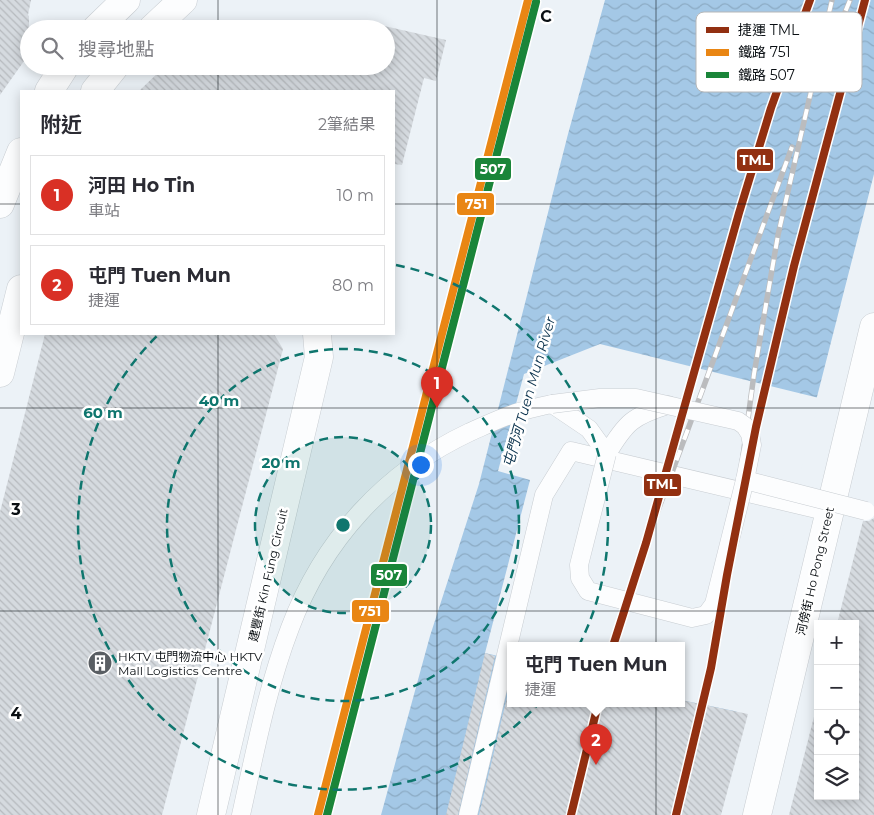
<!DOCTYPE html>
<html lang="zh-TW">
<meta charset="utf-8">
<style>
body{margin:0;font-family:Montserrat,"Noto Sans TC",sans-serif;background:#f7f7f7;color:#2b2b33}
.controls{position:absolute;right:15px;bottom:15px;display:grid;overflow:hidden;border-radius:0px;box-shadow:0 2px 12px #0003}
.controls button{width:45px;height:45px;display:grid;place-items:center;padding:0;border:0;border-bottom:1px solid #e1e1e2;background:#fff;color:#2b2b33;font:25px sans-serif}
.you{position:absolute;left:420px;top:464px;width:18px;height:18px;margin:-12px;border:4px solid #fff;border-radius:50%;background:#1a73e8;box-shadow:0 0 0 8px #1a73e833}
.badge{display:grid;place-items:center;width:32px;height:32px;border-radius:50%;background:#d93025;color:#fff;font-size:16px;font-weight:700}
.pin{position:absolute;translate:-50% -41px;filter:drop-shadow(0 1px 2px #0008)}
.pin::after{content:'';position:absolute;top:26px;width:18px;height:15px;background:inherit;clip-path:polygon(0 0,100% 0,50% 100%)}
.popup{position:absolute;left:507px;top:642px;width:178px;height:65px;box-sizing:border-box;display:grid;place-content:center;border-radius:0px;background:#fff;filter:drop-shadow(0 1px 4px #0005);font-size:16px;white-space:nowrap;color:#7c7c81}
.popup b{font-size:19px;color:#2b2b33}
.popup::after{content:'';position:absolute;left:50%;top:100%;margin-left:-10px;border:10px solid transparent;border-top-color:#fff}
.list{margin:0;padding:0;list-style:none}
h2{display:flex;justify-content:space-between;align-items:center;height:65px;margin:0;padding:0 20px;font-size:21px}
h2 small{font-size:16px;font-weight:400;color:#7c7c81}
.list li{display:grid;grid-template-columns:32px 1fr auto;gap:15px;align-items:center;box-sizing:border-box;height:80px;margin:0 10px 10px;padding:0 10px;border:1px solid #e1e1e2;border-radius:0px}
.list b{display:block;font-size:19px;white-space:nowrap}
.list p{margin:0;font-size:16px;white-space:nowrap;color:#7c7c81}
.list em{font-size:16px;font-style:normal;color:#7c7c81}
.icon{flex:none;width:28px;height:28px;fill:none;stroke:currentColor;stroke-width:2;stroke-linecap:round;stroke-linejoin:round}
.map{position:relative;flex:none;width:874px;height:815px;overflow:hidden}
.search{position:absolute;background:#fff;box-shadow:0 2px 12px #0003;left:20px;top:20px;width:375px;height:55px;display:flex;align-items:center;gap:12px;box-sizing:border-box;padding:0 18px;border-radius:28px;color:#7c7c81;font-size:19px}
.panel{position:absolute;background:#fff;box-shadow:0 2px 12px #0003;left:20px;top:90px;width:375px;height:245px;border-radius:0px}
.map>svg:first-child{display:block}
.water{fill:url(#water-waves);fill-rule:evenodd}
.pier{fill:#ecf2f7}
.building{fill:url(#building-back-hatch)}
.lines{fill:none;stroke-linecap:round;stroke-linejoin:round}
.lane-casing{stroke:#c8cdd2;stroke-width:19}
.street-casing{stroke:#c8cdd2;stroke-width:29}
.secondary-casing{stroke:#c8cdd2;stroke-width:29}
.lane{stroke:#fcfdfe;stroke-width:18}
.street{stroke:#fcfdfe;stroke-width:28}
.secondary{stroke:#fcfdfe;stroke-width:28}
.rail-casing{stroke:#bbbcbe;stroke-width:5.5}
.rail{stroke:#fff;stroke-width:4;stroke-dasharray:11;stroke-linecap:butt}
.lane-bridge-casing{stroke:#c8cdd2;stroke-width:19;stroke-linecap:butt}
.lane-bridge{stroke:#fcfdfe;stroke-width:18}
.rail-1-casing{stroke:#fff;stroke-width:11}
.rail-2-casing{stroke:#fff;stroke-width:11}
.rail-1{stroke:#e98614;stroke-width:8}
.rail-2{stroke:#1a8539;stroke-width:8}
.metro-1-casing{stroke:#fff;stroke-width:11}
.metro-1{stroke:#923011;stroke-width:8}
.grid{fill:none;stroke:#0a0f13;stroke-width:1;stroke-opacity:0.55}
.ring{fill:none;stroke:#0f766e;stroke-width:2.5;stroke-dasharray:9 6}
.labels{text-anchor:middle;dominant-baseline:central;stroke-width:5;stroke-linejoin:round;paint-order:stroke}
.street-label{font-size:12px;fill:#0a0f13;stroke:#fff}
.poi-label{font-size:12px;fill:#0a0f13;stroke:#fff;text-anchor:start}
.water-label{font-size:14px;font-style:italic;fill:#08304b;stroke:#fff}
.key{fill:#fff;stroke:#b6b7b8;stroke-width:1}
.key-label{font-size:14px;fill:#0a0f13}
.grid-label{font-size:16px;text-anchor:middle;font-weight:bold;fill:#0a0f13;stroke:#fff;stroke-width:5;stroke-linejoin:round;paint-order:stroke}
.centre{fill:#0f766e;stroke:#fff;stroke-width:2.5}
.ring-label{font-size:15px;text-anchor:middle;font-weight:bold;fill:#0f766e;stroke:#fff;stroke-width:5;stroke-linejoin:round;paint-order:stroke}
.line-badge{stroke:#fff;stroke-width:2}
.badge-label{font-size:14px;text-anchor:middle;font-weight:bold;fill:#fff}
</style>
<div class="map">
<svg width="874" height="815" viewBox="0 0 874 815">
<defs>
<pattern id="water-waves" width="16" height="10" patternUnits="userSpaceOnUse" patternTransform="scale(1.25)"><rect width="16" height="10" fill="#a4c8e6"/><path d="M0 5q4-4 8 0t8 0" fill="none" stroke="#8cabc4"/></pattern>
<pattern id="building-back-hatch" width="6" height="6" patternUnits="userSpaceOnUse" patternTransform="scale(1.25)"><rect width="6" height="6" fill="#d5dadf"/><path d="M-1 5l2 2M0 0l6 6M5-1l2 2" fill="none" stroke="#b6babe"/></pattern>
</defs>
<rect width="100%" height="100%" fill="#ecf2f7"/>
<!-- water -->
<path class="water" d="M605,0H874V174L710,815H381L430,636L479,484L568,134ZM511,646H681V704H511Z"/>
<!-- pier -->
<polygon class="pier" points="600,344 819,398 739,712 681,700 681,646 511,646 511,659 485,653 530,480 498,471 524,374"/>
<!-- building -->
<g class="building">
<polygon points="0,0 31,0 28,15 29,16 29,54 0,95"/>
<polygon points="380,25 446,40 436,81 424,78 402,165 394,164 394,91 139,91 165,66 386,66 386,29 379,29"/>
<polygon points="45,334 274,334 283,349 162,815 0,815 0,512"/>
<polygon points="874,518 874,815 789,815 818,701 818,796 855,796 855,624 837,624 863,521 869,521"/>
<polygon points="485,653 495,656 458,815 446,815"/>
<polygon points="511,680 511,704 681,704 681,700 748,714 721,815 479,815"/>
</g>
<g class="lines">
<defs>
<g id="lane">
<path d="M241,815C255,752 267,688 290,628C323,540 385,472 470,432C486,425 502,417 519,412C530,409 541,406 552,404L589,429L607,454C626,422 633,416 668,405"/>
<polyline points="468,815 544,495 571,451 829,512"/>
</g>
<g id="street">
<polyline points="211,815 319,357 317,334"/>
<polyline points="757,815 874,327"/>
</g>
<g id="secondary">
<polyline points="96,29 126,0"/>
<polyline points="152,29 183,0"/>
<polyline points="49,91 65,66"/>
<polyline points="95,91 115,66"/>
<polyline points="0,204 21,152"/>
<polyline points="0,373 21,289"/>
</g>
</defs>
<!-- lane casing -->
<use href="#lane" class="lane-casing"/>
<!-- street casing -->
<use href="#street" class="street-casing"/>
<!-- secondary casing -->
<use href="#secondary" class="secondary-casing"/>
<!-- lane -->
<use href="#lane" class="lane"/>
<!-- street -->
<use href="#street" class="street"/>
<!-- secondary -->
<use href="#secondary" class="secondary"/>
<defs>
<g id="rail">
<polyline points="821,72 850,0"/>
<polyline points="646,543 792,147"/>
<polyline points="727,575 754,374 778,235 832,0"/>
</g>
</defs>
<!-- rail casing -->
<use href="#rail" class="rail-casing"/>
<!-- rail -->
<use href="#rail" class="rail"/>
<defs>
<g id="lane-bridge">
<polyline points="552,404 600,398 636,398 738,421 745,426 750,434 752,445 745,480 714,604 706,615 692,618 588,591 580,578 579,565 607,454"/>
<polyline points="745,480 866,511"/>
</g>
</defs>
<!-- lane-bridge casing -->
<use href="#lane-bridge" class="lane-bridge-casing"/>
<!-- lane-bridge -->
<use href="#lane-bridge" class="lane-bridge"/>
<defs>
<polyline id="rail-1" points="318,815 528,0"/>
<polyline id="rail-2" points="327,815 536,2"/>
</defs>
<!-- rail-1 casing -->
<use href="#rail-1" class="rail-1-casing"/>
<!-- rail-2 casing -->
<use href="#rail-2" class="rail-2-casing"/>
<!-- rail-1 -->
<use href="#rail-1" class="rail-1"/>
<!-- rail-2 -->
<use href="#rail-2" class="rail-2"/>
<defs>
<g id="metro-1">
<polyline points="613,646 646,543 739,213 771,108 810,0"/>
<polyline points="571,815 598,704"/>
<polyline points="676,815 711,668 727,575 756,427 794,266 865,0"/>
</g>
</defs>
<!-- metro-1 casing -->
<use href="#metro-1" class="metro-1-casing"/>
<!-- metro-1 -->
<use href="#metro-1" class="metro-1"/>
</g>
<!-- grid -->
<path class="grid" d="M218,0V29M437,0V815M656,0V815M218,66V91M0,204H21M394,204H874M218,334V815M0,408H874M0,611H874"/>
<!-- distance rings -->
<circle cx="343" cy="525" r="88" fill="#0f766e" fill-opacity=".12"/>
<g class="ring">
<circle cx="343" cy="525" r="88"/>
<circle cx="343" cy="525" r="176"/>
<path d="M396 265A265 265 0 1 1 159 334"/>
</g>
<!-- icons -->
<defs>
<symbol id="building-disc" viewBox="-11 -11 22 22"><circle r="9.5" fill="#595e63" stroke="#fff"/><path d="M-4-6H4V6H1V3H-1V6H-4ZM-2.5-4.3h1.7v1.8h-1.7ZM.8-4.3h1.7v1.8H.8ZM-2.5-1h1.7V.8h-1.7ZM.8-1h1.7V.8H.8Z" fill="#fff"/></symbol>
</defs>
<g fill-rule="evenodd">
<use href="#building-disc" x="86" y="649" width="28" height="28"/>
</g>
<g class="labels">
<!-- street labels -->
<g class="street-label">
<text transform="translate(815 571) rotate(-77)">河傍街 Ho Pong Street</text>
<text transform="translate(268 575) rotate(-77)">建豐街 Kin Fung Circuit</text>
</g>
<!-- poi labels -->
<g class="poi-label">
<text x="118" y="656">HKTV 屯門物流中心 HKTV<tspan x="118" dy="14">Mall Logistics Centre</tspan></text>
</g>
<!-- water labels -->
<g class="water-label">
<text transform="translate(529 392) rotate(-74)">屯門河 Tuen Mun River</text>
</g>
</g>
<!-- legend -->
<rect x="696" y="12" width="166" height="80" rx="8" class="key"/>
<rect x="706" y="27" width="23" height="6" fill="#923011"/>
<rect x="706" y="49" width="23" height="7" fill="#e98614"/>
<rect x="706" y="72" width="23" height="6" fill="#1a8539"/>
<g class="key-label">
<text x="738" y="35">捷運 TML</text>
<text x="738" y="57">鐵路 751</text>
<text x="738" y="80">鐵路 507</text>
</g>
<g class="grid-label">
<text x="546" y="22">C</text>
<text x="16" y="515">3</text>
<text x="16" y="719">4</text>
</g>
<circle cx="343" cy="525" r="8" class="centre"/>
<g class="ring-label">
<text x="219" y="406">40 m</text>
<text x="103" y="418">60 m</text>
<text x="281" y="468">20 m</text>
</g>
<g class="line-badge">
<rect x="736" y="148" width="38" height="24" rx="5" fill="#923011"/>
<rect x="474" y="157" width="38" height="24" rx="5" fill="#1a8539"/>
<rect x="456" y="192" width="39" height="24" rx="5" fill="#e98614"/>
<rect x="643" y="473" width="39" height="24" rx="5" fill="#923011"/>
<rect x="370" y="563" width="38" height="24" rx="5" fill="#1a8539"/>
<rect x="351" y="599" width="39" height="24" rx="5" fill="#e98614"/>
</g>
<g class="badge-label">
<text x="755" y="165">TML</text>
<text x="493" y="174">507</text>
<text x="476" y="209">751</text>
<text x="662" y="489">TML</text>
<text x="389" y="580">507</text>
<text x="370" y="616">751</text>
</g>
</svg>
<div class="controls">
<button>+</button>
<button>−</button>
<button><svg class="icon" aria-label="locate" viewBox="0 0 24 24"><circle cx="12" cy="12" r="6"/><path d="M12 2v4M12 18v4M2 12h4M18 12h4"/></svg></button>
<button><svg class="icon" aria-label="layers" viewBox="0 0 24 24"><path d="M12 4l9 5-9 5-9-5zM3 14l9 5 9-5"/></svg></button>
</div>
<div class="you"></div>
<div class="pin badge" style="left:437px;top:408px">1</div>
<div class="pin badge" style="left:596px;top:765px">2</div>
<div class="popup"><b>屯門 Tuen Mun</b>捷運</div>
<div class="search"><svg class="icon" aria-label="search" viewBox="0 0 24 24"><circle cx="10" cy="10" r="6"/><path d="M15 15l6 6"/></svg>搜尋地點</div>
<section class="panel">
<h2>附近<small>2筆結果</small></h2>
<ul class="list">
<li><span class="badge">1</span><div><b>河田 Ho Tin</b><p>車站</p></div><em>10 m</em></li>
<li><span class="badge">2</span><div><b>屯門 Tuen Mun</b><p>捷運</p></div><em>80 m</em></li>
</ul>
</section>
</div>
